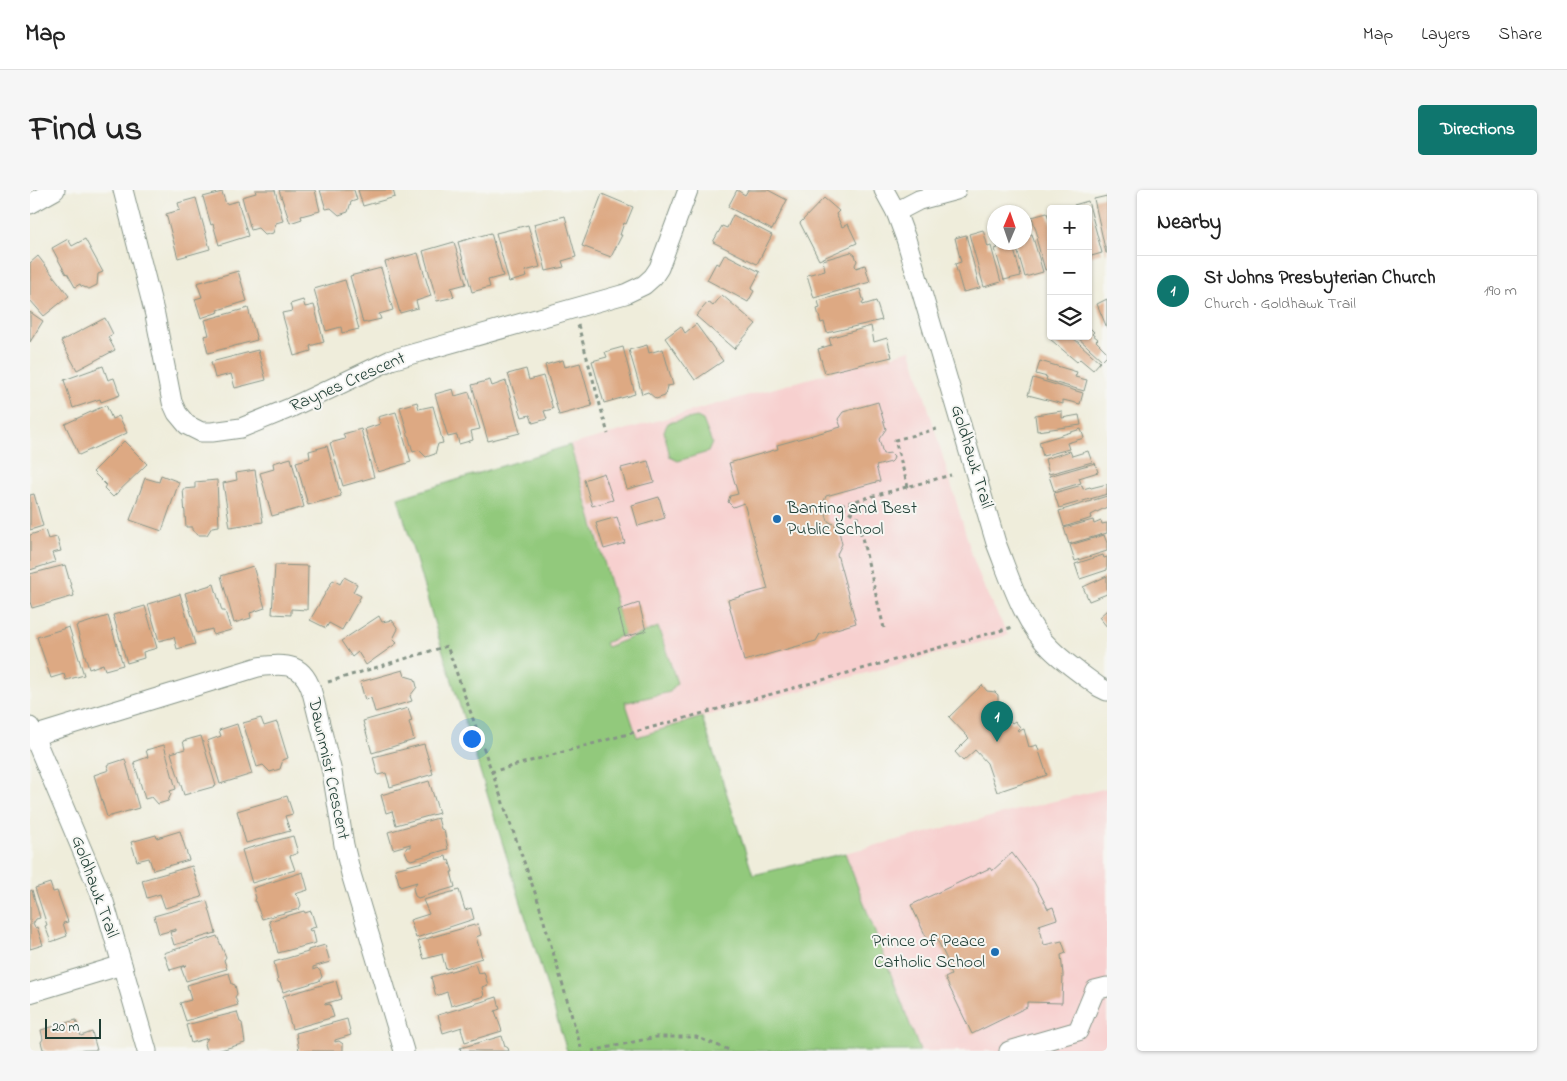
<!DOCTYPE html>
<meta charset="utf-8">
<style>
body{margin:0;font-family:"Indie Flower",sans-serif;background:#f6f6f6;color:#222}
.controls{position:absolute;right:15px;top:15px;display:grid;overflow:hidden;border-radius:5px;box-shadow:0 1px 4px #0004}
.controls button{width:45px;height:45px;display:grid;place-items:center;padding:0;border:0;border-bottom:1px solid #e0e0e0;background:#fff;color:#222;font:25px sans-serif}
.compass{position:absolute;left:957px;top:15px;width:45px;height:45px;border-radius:50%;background:#fff;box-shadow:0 1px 4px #0004;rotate:2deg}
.scale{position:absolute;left:15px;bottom:12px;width:56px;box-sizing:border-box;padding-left:5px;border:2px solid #1f3d34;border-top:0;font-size:14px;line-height:18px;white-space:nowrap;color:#1f3d34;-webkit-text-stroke:4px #f6f6f2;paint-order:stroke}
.you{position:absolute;left:441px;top:548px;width:18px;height:18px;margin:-12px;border:4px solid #fff;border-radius:50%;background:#1a73e8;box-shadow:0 0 0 8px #1a73e833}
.badge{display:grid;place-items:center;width:32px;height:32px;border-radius:50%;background:#0f766e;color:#fff;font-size:16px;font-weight:700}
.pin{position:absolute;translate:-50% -41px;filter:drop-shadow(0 1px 2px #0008)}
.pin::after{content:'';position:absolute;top:26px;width:18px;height:15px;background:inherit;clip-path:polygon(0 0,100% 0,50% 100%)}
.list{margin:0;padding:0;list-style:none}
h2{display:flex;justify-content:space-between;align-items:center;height:65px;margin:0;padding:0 20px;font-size:21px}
h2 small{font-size:16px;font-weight:400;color:#767676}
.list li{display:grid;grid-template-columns:32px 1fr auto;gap:15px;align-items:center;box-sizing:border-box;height:70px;padding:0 20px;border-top:1px solid #e0e0e0}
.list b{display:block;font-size:19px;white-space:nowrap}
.list p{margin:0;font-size:16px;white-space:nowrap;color:#767676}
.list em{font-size:16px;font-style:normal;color:#767676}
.icon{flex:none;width:28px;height:28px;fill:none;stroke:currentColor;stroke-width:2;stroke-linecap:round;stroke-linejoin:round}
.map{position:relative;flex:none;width:1077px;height:861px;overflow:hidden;border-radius:5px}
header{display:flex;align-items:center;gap:30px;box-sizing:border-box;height:70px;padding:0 25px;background:#fff;border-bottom:1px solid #e0e0e0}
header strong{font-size:24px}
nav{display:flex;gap:28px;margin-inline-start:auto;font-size:18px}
.intro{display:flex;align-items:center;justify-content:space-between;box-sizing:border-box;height:120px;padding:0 30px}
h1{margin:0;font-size:35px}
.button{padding:12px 22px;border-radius:5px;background:#0f766e;color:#fff;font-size:18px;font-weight:700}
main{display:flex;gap:30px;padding:0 30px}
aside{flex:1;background:#fff;border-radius:5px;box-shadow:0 1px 4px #0004}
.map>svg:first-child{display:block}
.built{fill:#f7d0cf}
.green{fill:#92c97b;stroke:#588358}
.building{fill:#dda983}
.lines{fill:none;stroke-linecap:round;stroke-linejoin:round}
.minor-casing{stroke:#879588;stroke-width:21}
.path{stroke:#879588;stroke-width:3;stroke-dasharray:4 4;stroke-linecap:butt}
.minor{stroke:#fff;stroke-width:19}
.poi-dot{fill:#1f6fb2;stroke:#f6f6f2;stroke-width:2}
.labels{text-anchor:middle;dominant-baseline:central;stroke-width:4;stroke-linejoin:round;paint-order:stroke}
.street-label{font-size:18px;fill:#1f3d34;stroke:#f6f6f2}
.poi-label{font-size:18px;fill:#1f3d34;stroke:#f6f6f2;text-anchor:start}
</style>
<header>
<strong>Map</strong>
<nav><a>Map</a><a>Layers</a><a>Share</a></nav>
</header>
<div class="intro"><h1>Find us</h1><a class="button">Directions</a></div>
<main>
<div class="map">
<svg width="1077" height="861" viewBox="0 0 1077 861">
<rect width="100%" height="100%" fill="#f6f6f2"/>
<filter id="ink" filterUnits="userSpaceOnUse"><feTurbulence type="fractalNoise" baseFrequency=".02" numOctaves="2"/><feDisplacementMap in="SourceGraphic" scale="10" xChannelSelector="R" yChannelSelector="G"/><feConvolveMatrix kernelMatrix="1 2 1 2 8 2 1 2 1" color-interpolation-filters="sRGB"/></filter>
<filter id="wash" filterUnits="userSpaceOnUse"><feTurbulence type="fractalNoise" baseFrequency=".0096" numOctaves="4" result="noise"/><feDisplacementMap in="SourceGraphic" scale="20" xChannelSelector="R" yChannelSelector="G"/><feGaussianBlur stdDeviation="1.12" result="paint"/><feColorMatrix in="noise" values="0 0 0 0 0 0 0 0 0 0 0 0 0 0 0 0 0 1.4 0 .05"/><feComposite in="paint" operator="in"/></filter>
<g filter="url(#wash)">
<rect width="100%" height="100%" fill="#efeddb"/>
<!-- built -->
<g class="built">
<polygon points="881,160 943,368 955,400 978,445 672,527 607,547 575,453 595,444 540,255"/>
<polygon points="1077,598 1077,861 890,861 815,663"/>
</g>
<!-- green -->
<g class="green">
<polygon points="667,227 673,230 682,253 678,262 648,271 640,267 634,241 638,233"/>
<polygon points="540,255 595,444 575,453 577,457 628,437 647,493 640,502 598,512 595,511 607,547 672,527 723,685 815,663 890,861 537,861 409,449 368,308"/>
</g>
<g id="blocks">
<!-- building -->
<g class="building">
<polygon points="225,0 245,0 253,31 246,33 243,43 235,45 228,38 221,40 212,7 226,3"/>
<polygon points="249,0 285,0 290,21 271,26 272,29 260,33"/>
<polygon points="290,0 324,0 327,10 321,12 318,22 309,25 301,18 296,19"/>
<polygon points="328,0 363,0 365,7 333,16"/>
<polygon points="707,0 715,5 718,0 738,0 757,10 742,40 698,17"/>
<polygon points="192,2 196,14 208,11 218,46 189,55 183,34 181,35 173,7"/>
<polygon points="572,4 603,17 596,34 594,33 590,45 592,45 581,67 552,56"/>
<polygon points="1077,6 1077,63 1076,63 1064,9"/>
<polygon points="166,8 180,59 148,68 136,24 150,20 148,13"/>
<polygon points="794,8 809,21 806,24 812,37 818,34 827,53 789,70 770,33"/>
<polygon points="1058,11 1072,63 1058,67 1058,19 1045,19 1044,15"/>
<polygon points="1017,23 1021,34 1021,78 1015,80 1006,48 1008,47 1002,27"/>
<polygon points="703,25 742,45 727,74 683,52 692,36 697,38"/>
<polygon points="535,26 546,67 532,71 534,77 516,81 504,34"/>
<polygon points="498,35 510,77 495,81 497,87 479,92 466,43"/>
<polygon points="995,35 998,45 1002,44 1013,82 995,87 985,52 994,52"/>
<polygon points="953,40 958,57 961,56 971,92 954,97 939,44"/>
<polygon points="461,43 473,86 458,90 460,97 442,102 428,52"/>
<polygon points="936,45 950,98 933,102 925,74 931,72 925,48"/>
<polygon points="38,49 42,56 55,49 73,82 68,84 67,95 59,99 51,96 50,94 45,97 37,83 36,84 22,58"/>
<polygon points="424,52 436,94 421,98 424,107 407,111 393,61"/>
<polygon points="966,52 982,52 991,86 974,90 965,59 968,58"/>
<polygon points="821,62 825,65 827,71 825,75 826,78 835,75 840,92 784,108 777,85 795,80 793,70"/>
<polygon points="388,63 401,106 386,111 388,118 370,123 355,72"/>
<polygon points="695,64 730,82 721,99 724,101 718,112 677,90 686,73 689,75"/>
<polygon points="8,66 39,106 14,126 0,110 0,73"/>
<polygon points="351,78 363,120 349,124 351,129 333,133 320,86"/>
<polygon points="208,81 217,111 188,120 189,122 171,128 165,109 172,107 167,93"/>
<polygon points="315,90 329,139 312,143 311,137 296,141 284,99"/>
<polygon points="830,99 834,112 832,112 833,115 846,111 852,130 797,143 794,132 791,133 787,119 790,118 788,111"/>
<polygon points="692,105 726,134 704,159 666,126 678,112 683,116"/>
<polygon points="1077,109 1077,138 1067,114"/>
<polygon points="273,110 275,117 284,115 294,152 280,156 281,161 264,166 252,123 262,121 260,114"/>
<polygon points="218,118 227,150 178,163 174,146 179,145 175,130"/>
<polygon points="0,122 13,131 0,152"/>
<polygon points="75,128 83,144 78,147 85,160 47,180 31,151"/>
<polygon points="666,134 693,171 665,190 635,148 651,136 655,143"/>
<polygon points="841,136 844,152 857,148 862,167 795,183 788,159 801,155 799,148"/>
<polygon points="1058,136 1064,142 1062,144 1068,149 1066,151 1077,162 1077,165 1072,170 1046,146 1058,146"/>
<polygon points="1023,146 1041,146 1070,172 1063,180 1050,169 1047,172 1020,149"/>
<polygon points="617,155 619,163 633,159 643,195 637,196 635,206 626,209 618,202 612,204 599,160"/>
<polygon points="593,157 605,204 574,213 562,171 577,167 575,162"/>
<polygon points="228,160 236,190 205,198 201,184 185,188 181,172"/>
<polygon points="533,170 535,177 550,173 562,216 529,225 515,175"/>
<polygon points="1010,171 1047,182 1045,187 1057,190 1054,201 1016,190 1017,187 1006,184"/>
<polygon points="73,176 78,190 84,188 90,205 71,212 70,209 43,218 34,190"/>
<polygon points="496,179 499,190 513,186 523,219 514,221 517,229 503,233 500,225 492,227 478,184"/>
<polygon points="1003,188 1053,203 1050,214 1033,210 1033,214 998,205"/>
<polygon points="460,190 462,196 476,191 490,243 458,251 442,195"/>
<polygon points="423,199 425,206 439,202 450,239 441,241 443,250 429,254 427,245 418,247 405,204"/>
<polygon points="387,212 389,219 403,216 413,253 408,254 405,264 396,267 389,260 383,262 370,217"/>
<polygon points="848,212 856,239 849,249 853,264 861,263 864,266 863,270 861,272 846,276 850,291 796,306 793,314 798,331 808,337 812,354 807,364 826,433 790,444 786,451 714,471 698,410 738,399 714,313 703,317 698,312 700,306 708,304 699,273 748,259 747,255 811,237 808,229 813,222"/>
<polygon points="76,215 82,229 89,226 97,243 49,265 35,234"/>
<polygon points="1032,221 1032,228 1049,225 1051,235 1007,241 1005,225"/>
<polygon points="366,222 381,272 348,282 335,239 350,234 348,227"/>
<polygon points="331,239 344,287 313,296 300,253 315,249 313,244"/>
<polygon points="1051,239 1054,248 1037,253 1039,259 1013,266 1009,252"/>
<polygon points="94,251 117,274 83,307 74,298 76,295 63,282"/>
<polygon points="297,256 311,306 278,315 266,272 280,268 279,261"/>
<polygon points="1040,261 1042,266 1058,261 1062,272 1019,284 1015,269"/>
<polygon points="261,268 274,317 242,326 230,283 244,279 243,273"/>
<polygon points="618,271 624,292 597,299 591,278"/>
<polygon points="1065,273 1068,282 1049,288 1051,293 1024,301 1019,286"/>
<polygon points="225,280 233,332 200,337 193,293 207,290 206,283"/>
<polygon points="574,283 583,310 562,316 554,290"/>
<polygon points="131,285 149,292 132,341 100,330 115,288 129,292"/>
<polygon points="187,290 189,336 182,337 177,345 168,345 162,340 162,337 156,337 153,299 165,298 165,292"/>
<polygon points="1077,294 1077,304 1029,318 1024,303 1052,295 1053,299 1060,297 1061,298"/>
<polygon points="4,304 13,336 0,340 0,305"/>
<polygon points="1077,306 1077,317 1061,325 1062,328 1034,337 1029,321"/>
<polygon points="629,307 635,328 608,336 602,315"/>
<polygon points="587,327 595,353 574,359 566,333"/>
<polygon points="1063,330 1064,334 1071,331 1072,334 1077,333 1077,343 1039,354 1034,338"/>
<polygon points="15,340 18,349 27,347 31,361 22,363 25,372 0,380 0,345"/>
<polygon points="1074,345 1077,353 1077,361 1045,371 1040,355"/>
<polygon points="1073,365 1074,368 1077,367 1077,380 1050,389 1045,374"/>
<polygon points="35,375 44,406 2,418 0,412 0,384"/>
<polygon points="245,375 278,376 277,420 261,419 261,425 242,424"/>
<polygon points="223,376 235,418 220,423 221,428 204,433 191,386"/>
<polygon points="1077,386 1077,404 1059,411 1053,397"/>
<polygon points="314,387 327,394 323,402 331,406 312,440 299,433 296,438 280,430 303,390 310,394"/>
<polygon points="184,394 192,421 195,421 201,440 183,445 182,439 167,443 155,403"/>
<polygon points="150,404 165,454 147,459 144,447 129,451 118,414"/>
<polygon points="609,413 616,441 595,447 588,420"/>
<polygon points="115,416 127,458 113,462 114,468 97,473 83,425"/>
<polygon points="1077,420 1077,437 1069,427"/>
<polygon points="78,426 93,475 75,480 73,474 59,479 46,436"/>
<polygon points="349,426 352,432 362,430 368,439 363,449 367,453 336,475 328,462 322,467 311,451"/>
<polygon points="39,437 54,485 36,490 34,484 21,488 7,447"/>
<polygon points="373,480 375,486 385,489 387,497 380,506 382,511 345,522 341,508 335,510 330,492"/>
<polygon points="952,495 957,501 965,502 968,505 968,513 974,519 971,521 982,533 985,531 990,537 987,540 989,541 994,539 999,557 1007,555 1017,585 967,602 957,573 945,560 933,571 925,562 939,548 919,527"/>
<polygon points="378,518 382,531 379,532 384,550 342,563 333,531"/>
<polygon points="231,528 234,536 247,532 258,568 253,570 250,579 240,582 233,575 227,577 213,533"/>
<polygon points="207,534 222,584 190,594 177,551 191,546 189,540"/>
<polygon points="171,546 186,596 154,605 141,563 155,559 153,551"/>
<polygon points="394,554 403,584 360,597 356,583 348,585 343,567"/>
<polygon points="134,555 146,599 140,601 141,604 138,611 128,614 122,607 115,609 104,572 118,567 116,560"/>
<polygon points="95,569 109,618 77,627 64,585 79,580 77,575"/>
<polygon points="399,591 409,623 366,635 362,621 356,623 351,605"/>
<polygon points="257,606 263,624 255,626 260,641 216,653 207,621"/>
<polygon points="408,628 411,639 414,640 418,659 381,670 378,668 375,661 377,657 380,657 380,654 363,659 358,642"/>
<polygon points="150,641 159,670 123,680 119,668 107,671 101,652 126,645 127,648"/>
<polygon points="263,646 268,663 260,666 265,680 222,693 212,660"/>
<polygon points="982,663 1004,692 1018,719 1023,717 1027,729 1009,735 1014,755 1032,751 1036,763 1031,765 1033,785 1032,813 997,812 997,817 942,844 915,788 921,785 916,775 919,774 906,747 898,751 881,715 960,678 962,681"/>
<polygon points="416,666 417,671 419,670 423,682 421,682 425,697 388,708 385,706 383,698 387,692 370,697 365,679"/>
<polygon points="162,676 172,707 135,718 130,704 117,708 112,690"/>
<polygon points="273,682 278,700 265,704 269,708 271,715 269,719 232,729 225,711 226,708 223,698"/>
<polygon points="20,693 23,702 27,701 38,732 33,733 37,746 21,752 15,736 17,735 5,698"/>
<polygon points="2,700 10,728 6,729 3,734 5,738 7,737 13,755 0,759 0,701"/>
<polygon points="429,700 435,720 441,718 444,729 386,748 380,730 399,724 393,710"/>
<polygon points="177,711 186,743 144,755 140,742 146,741 146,739 129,744 124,726"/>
<polygon points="274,721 275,723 281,721 286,737 279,739 280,741 283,740 286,753 248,763 239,731"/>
<polygon points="448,734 451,745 446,747 452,768 416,779 412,765 413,764 394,769 388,751"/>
<polygon points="187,746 196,767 194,770 197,779 156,791 151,778 157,775 140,780 134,763"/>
<polygon points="295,755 300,772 283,777 283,780 287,778 290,781 292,787 289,791 253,802 250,793 248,792 244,772 278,762 278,760"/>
<polygon points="445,774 448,783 454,782 458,795 452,797 454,806 421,816 417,802 406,806 401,787"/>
<polygon points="199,783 202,794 205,795 207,804 205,807 208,815 156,831 150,813 161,810 157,795"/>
<polygon points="306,791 311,809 294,814 295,815 300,814 304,827 262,839 253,806"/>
<polygon points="467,807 470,819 465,821 472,841 435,852 431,839 432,837 413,843 408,825"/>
<polygon points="207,822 210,832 212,833 215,853 187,861 176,861 174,854 178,848 161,853 156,835"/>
<polygon points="317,829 321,845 305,850 305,852 309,851 313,854 313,861 269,861 266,843"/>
<polygon points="46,830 51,846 62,842 67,860 17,861 13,859 11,852 13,849 11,840"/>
<polygon points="472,846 475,856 478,858 479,861 431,861 430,858"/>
</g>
</g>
</g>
<g filter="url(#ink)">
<use href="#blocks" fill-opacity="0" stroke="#879588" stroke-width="1"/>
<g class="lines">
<defs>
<g id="minor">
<polyline points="93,0 125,125 142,212 147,223 157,235 171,242 182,242 211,238 260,218 361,170 595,104 614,95 623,87 629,78 658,0"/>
<path d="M854,0L866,22L876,49L966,353C980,388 993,433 1021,459C1035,473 1053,485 1069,497L1077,501"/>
<polyline points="0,14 25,0"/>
<polyline points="866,22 889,10 926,0"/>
<polyline points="0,537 74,712 117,861"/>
<path d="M0,547L228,477C257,473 275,473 283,506L302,582L314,655L321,684L374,861"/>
<polyline points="0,803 92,775"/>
<polyline points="979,861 1048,841 1065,800 1077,797"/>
</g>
</defs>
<!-- minor casing -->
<use href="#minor" class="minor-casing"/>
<!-- path -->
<g class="path">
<polyline points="548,135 578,244"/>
<polyline points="878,297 865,250 907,239"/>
<polyline points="854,438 827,327 810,315 921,285"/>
<polyline points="298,492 417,456 508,711 552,861"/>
<polyline points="461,582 983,437"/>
<polyline points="562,861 626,847 666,847 702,861"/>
</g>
<!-- minor -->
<use href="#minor" class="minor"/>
</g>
</g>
<!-- markers -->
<g class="poi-dot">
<circle cx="747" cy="329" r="5"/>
<circle cx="965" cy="762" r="5"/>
</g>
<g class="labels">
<!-- street labels -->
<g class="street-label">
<text transform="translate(318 193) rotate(-24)">Raynes Crescent</text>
<text transform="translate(941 267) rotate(73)">Goldhawk Trail</text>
<text transform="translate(298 579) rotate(78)">Dawnmist Crescent</text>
<text transform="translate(64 697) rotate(70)">Goldhawk Trail</text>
</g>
<!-- poi labels -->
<g class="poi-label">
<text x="757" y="319">Banting and Best<tspan x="757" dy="21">Public School</tspan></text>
<text x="955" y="752" text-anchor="end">Prince of Peace<tspan x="955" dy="21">Catholic School</tspan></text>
</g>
</g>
</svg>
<div class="controls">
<button>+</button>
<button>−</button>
<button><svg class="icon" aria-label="layers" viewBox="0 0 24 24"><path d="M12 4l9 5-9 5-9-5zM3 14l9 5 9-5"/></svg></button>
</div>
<svg class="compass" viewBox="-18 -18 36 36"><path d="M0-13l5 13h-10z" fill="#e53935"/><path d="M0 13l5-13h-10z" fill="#767676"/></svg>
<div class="scale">20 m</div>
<div class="you"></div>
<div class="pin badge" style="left:967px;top:552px">1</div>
</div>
<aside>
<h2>Nearby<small></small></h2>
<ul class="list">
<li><span class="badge">1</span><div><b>St Johns Presbyterian Church</b><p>Church · Goldhawk Trail</p></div><em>190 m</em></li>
</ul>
</aside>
</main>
